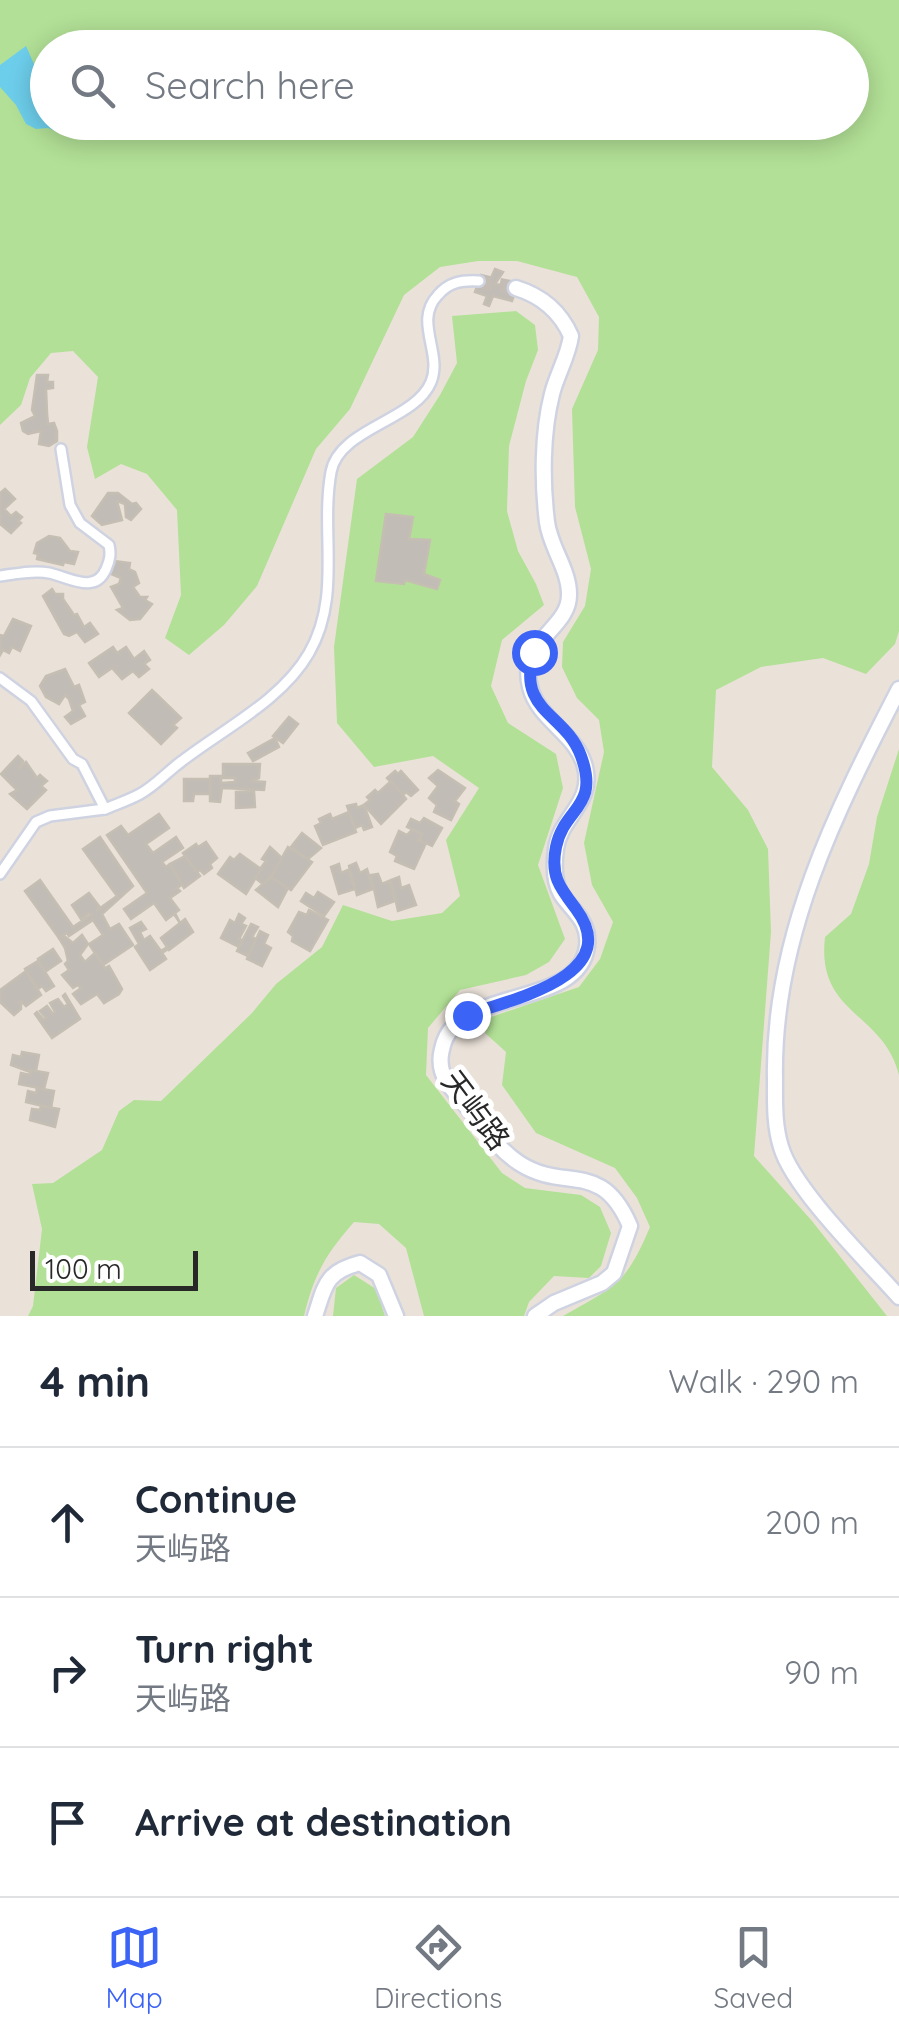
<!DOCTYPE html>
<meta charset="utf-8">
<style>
body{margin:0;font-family:Quicksand,"Noto Sans SC",sans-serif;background:#f6f6f7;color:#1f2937}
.scale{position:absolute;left:30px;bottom:25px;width:168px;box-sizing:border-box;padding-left:10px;border:5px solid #282828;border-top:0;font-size:28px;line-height:35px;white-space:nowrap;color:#282828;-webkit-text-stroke:8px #fff;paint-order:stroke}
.stop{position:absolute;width:30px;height:30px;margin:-22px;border:8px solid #3b63f6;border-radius:50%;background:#fff}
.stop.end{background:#3b63f6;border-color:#fff;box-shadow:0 2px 10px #0008}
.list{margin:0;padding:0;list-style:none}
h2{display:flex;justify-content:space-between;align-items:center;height:130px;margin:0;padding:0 40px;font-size:42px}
h2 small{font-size:32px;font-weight:400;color:#747a83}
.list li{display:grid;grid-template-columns:65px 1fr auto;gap:30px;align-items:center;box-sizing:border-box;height:150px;padding:0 40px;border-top:2px solid #e0e1e3}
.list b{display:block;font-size:38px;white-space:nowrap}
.list p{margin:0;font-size:32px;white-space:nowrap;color:#747a83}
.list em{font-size:32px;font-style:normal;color:#747a83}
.icon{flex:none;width:55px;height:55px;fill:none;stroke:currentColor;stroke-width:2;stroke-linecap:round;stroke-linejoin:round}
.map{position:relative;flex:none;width:899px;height:1316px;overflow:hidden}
.search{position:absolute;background:#fff;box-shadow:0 5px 25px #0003;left:30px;right:30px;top:30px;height:110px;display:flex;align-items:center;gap:25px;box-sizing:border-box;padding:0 35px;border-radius:55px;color:#747a83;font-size:38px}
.sheet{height:580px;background:#fff}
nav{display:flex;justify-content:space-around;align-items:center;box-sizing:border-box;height:140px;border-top:2px solid #e0e1e3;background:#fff;font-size:28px;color:#747a83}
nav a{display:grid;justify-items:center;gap:5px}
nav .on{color:#3b63f6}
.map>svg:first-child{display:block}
.green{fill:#b2e096;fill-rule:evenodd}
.water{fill:#6dceeb}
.building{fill:#c2bcb6;stroke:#c5beb3;stroke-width:2.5}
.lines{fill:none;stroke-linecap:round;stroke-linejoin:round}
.secondary-tunnel{stroke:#c3bdb6;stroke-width:14;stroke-dasharray:14 7;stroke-linecap:butt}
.street-casing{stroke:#cfd3e1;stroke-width:14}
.secondary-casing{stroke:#cfd3e1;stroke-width:19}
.street{stroke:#fff;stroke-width:9}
.secondary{stroke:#fff;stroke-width:14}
.route{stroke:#3b63f6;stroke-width:12}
.labels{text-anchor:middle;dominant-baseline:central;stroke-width:10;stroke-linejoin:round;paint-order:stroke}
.street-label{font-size:30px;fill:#282828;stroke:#fff}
</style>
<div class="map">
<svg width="899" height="1316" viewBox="0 0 899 1316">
<rect width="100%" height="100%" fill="#eae2d9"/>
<!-- green -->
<g class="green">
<path d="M0,0H899V631L895,644L866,674L823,658L761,667L716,690L712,767L748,810L768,849L771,932L754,1156L812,1221L887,1316H563C616,1286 626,1284 650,1227L637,1198L615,1168L536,1133L502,1085L506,1052L485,1033L491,1017L579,987L600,959L613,922L592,885L584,843L604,752L599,720L577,698L562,667L563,642L585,606L591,569L575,507L572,409L598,350L599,317L577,277L517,261H478L440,267L404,295L350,409L316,449L257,586L224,625L189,655L165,638L181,595L177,510L147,474L121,464L95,479L87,447L98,377L73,351L51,353L30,378L21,405L0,425ZM48,48H852V122H48Z"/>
<path d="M516,311L535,325L538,350L526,381L509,446L507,511L518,551L536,584L544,605L502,640L491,686L508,723L556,754L563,788L538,865L565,939L549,962L526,975L460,990L428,1028L426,1075L502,1173L525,1188L581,1195L600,1207L611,1233L601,1266L589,1278L554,1276L529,1302L524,1316H424L406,1248L379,1224L354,1222C326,1254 314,1274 304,1316H28L33,1306L42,1229L32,1184L53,1183L102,1150L119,1111L134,1100L161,1101L252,1013L276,984L322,947L343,905L392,921L442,913L460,896L446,840L479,788L433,756L374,767L337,723L334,647L357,479L413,437L440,395L457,363L452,316Z"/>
<path d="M899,749V1075C883,1011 816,1015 825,937L851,914L869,864L877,817Z"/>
<polygon points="354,1275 376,1289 385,1316 333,1316 336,1288"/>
</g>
<!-- water -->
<polygon class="water" points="26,46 38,73 47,85 48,122 74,123 79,131 71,138 48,128 36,129 26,124 16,105 0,87 0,65"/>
<!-- building -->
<g class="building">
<polygon points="495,269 503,272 495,284 517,287 512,301 493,296 489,306 484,304 487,296 475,292 481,275 491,278"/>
<polygon points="37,375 48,375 47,382 53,382 53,388 46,389 47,413 48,424 54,423 57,431 57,441 49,446 39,444 41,431 28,434 23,431 21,423 35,416 32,410"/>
<polygon points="5,489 15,499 4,509 11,516 16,512 22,517 18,521 21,523 11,533 0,524 0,493"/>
<polygon points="108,493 118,493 132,504 136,503 141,509 131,520 126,517 125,504 117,501 122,520 102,525 92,516"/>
<polygon points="386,514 413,517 409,539 430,540 424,574 440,580 437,589 405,580 404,584 376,581"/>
<polygon points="49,536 60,538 70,551 78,552 74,564 64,562 63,565 37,559 38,554 34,553 37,543"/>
<polygon points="114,561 130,563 129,569 135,572 139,583 133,587 140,597 147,597 145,600 152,604 140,619 130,620 117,610 123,608 111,587 119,584 121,578 109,573"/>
<polygon points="52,589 55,594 63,594 63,599 74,615 77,614 84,627 90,623 98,634 85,642 77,632 69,636 64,634 43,596"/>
<polygon points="13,619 31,626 20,651 12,647 9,653 3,650 0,655 0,635 4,636"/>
<polygon points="113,647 117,653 126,647 134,659 144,651 150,660 144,664 149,669 139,677 133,671 122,679 112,668 99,677 89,663"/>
<polygon points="65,669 74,687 79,685 85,702 79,705 85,716 71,724 65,717 73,711 69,699 65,695 59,704 46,697 40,686 46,676"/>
<polygon points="152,690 181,718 173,725 177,728 161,744 129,713"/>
<polygon points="289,717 298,724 283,743 273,736"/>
<polygon points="275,738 279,747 253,761 248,753"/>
<polygon points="18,756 23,761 19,769 26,762 37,778 40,775 47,781 41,786 46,790 27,809 10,794 17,790 1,774"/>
<polygon points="223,764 260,764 259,778 251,781 265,782 264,790 222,788 220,802 210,801 210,776 221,776 221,783 235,782 235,778 223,778"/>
<polygon points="438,770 465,788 455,801 459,804 451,820 434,812 437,805 429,798 438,786 429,778"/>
<polygon points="395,771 398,774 401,771 418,790 411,796 406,792 403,795 387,778"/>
<polygon points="184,779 210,779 210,794 194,794 193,801 184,801"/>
<polygon points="391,781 406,799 381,824 364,805 370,800 367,797 375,790 378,793"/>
<polygon points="254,791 255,807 236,808 236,792"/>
<polygon points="356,804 357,808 364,805 372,827 364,830 362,825 355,828 347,806"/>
<polygon points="349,812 356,832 323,845 315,826 321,823 319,819 330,814 332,819"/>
<polygon points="159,814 169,828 146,844 153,853 176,837 183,848 162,862 166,867 170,864 183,884 177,888 180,891 170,898 179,910 175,913 180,923 174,914 166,920 154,903 131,919 124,909 147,893 107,835 121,826 128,835"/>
<polygon points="424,818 442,828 432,846 419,840 422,834 407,827 411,819 420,823"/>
<polygon points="412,830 422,834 419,840 426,843 414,869 395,861 397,856 390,852 399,831 407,835"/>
<polygon points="302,833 321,848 308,859 291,847"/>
<polygon points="100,837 133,886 102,914 110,929 119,924 133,945 103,965 89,944 103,935 93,920 69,936 67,933 59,938 25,891 40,880 73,927 91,915 89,913 81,919 72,905 89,893 99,906 96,911 117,896 83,849"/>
<polygon points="206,842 217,858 210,864 212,868 204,874 200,870 197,872 183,853 196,844 198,847"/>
<polygon points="270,847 284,860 265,886 254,877 266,861 262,859"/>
<polygon points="288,847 312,862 291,890 271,877"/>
<polygon points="240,854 261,869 246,894 218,874 230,857 234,860"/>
<polygon points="185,856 200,876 184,888 170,864"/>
<polygon points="356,863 360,873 367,869 373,889 357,895 349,866"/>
<polygon points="339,864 341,873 348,870 355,889 339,894 331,867"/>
<polygon points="378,874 382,884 389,881 395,901 378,907 371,875"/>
<polygon points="271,877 288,888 278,907 256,890"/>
<polygon points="399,877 401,888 409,885 416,905 398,911 391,880"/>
<polygon points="318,892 334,902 324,916 301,901 306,893 314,898"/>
<polygon points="309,910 328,920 310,951 292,941 293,936 288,932 299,912 307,915"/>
<polygon points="239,914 245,918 241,924 246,926 239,939 242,940 239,947 221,938 230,920 235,923"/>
<polygon points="185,919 193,932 169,950 161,938"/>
<polygon points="141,922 146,929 140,932 144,940 150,936 161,951 167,947 168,949 162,953 166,959 150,970 135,947 139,944 130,928"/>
<polygon points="251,924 258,927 252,937 256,939 248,956 237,951"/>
<polygon points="260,931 268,935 264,944 271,948 262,966 247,959"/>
<polygon points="63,935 73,943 82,935 88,944 80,955 85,962 95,953 105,968 109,966 122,989 119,994 104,1003 97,994 81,1004 73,994 81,988 78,985 73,988 62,975 69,970 65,964 68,961 65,948 59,938"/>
<polygon points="53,949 61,961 45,972 38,959"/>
<polygon points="38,961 54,986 46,991 42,986 38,989 25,969"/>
<polygon points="26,971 41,995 26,1006 21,1001 21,1009 14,1015 0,1002 0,990"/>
<polygon points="65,994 80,1019 52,1038 35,1014 37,1012 44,1020 46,1018 40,1011 47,1006 53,1014 55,1012 50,1003 58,999 64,1007 68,1004 63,996"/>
<polygon points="22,1052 39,1055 36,1071 30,1072 11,1065 13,1055 21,1057"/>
<polygon points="30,1070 48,1073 44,1089 19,1084 21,1073 30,1075"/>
<polygon points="37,1088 54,1091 51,1108 26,1102 28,1091 36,1093"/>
<polygon points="41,1106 59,1109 55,1127 30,1120 32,1109 40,1110"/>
</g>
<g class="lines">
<!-- secondary-tunnel -->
<polyline class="secondary-tunnel" points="479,281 516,288"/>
<defs>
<g id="street">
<path d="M0,576C15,574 34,570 49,573C69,577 95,595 106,569C110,560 111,554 109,545L80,523L70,505L61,449"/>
<path d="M0,678L31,701L73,759L82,764L105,809C117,804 129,800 140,794C155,786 168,771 182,761C225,728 282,700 309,653C342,596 320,533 331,472C339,428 415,421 431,382C443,353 413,321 438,295C449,282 462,280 479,281"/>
<polyline points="0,874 36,822 50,816 105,809"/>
</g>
<g id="secondary">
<path d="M516,288C542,296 560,311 571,336C568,357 557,374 552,394C542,433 542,482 547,522C550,547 569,569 569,594C570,629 518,640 530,687C538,720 577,734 585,767C594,803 560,817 556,849C554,863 554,882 561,894C572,911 590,921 587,946C580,1008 463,987 444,1042C441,1052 439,1060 442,1071C446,1084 459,1097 468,1108C483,1127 498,1149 519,1163C565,1193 601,1158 630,1226L614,1273L602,1283L554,1303L535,1316"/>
<path d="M899,689C836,811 772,938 775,1079C775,1101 774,1125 781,1147C793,1189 868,1262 899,1297"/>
<path d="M315,1316C325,1286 325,1272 360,1263L379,1275L396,1316"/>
</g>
</defs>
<!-- street casing -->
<use href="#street" class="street-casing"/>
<!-- secondary casing -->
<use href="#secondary" class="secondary-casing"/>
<!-- street -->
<use href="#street" class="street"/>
<!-- secondary -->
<use href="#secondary" class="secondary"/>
</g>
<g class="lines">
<!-- route -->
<path class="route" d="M467,1015C509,1000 626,976 576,909C560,888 550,876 556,847C564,807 600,808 581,756C565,712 516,712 534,652"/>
</g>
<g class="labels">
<!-- street labels -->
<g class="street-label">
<text transform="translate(476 1110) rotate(53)">天屿路</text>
</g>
</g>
</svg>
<div class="scale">100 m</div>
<div class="stop" style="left:534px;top:652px"></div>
<div class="stop end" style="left:467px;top:1015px"></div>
<div class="search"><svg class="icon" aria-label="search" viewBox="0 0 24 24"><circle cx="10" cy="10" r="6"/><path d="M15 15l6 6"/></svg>Search here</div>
</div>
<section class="sheet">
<h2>4 min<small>Walk · 290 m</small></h2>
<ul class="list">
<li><svg class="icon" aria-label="ahead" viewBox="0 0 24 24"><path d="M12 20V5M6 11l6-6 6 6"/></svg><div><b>Continue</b><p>天屿路</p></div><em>200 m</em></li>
<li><svg class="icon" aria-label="right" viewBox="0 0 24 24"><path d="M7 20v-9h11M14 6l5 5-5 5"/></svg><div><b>Turn right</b><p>天屿路</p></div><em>90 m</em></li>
<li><svg class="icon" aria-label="arrive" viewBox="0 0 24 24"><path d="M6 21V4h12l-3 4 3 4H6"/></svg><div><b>Arrive at destination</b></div></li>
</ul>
</section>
<nav>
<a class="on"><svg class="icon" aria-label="map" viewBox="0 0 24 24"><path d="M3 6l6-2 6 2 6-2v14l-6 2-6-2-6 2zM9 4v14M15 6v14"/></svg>Map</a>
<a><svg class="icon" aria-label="directions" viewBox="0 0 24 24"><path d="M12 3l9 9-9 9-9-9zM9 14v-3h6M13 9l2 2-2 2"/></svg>Directions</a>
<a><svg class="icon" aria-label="saved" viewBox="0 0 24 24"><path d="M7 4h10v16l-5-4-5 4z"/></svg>Saved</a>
</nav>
